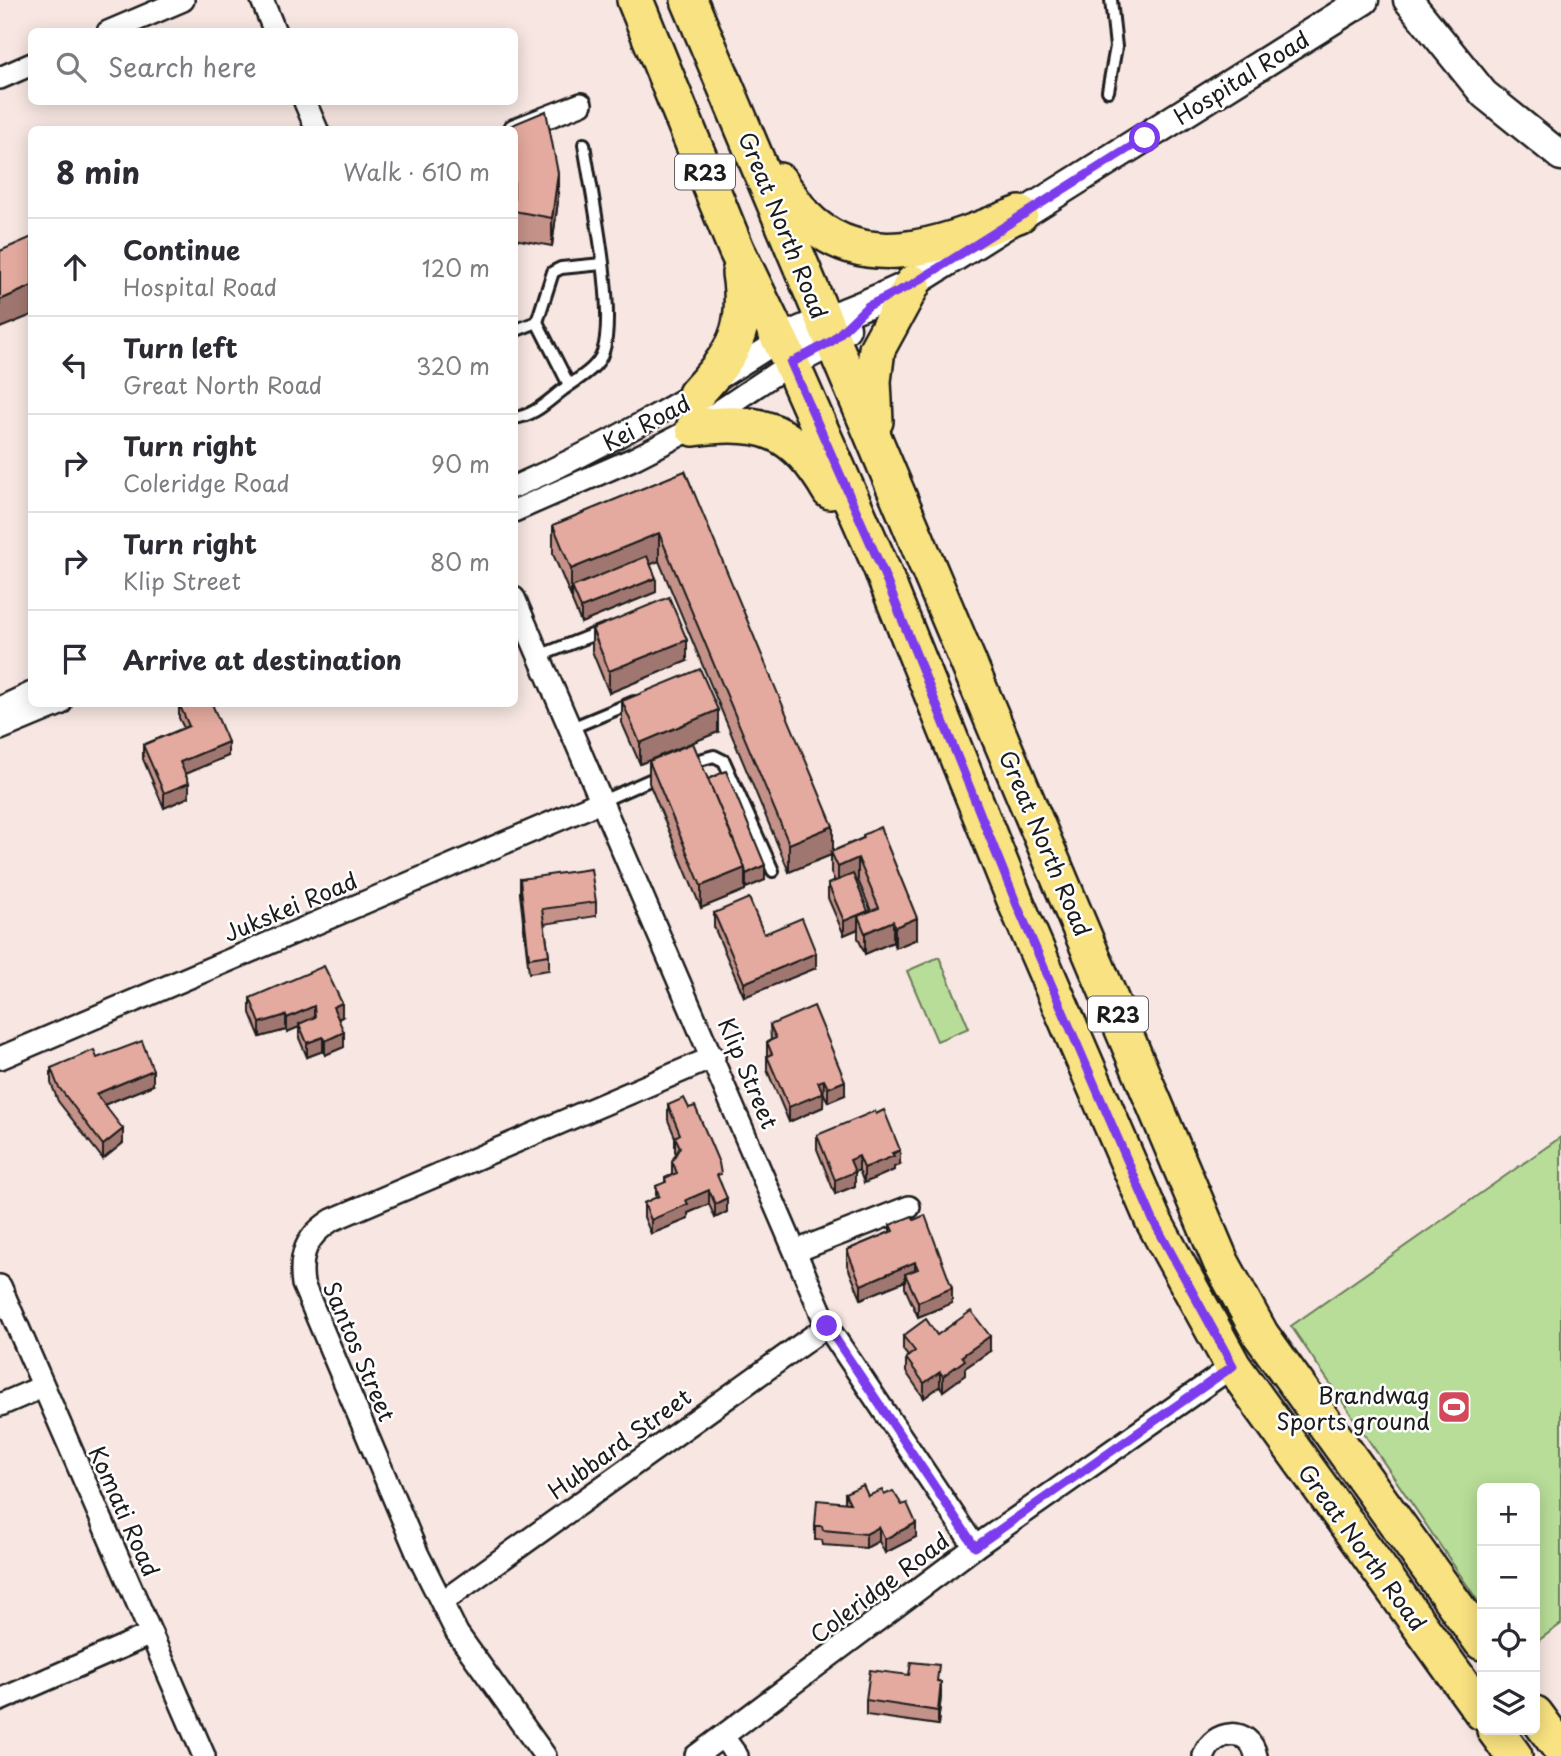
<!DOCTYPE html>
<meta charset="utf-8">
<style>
body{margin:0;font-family:"Playpen Sans",sans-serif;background:#f7f7f7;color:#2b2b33}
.controls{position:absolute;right:21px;bottom:21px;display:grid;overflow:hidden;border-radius:10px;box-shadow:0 4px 18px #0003}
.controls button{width:63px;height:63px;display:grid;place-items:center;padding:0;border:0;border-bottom:2px solid #e1e1e2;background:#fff;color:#2b2b33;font:35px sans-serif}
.stop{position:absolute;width:21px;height:21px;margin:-16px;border:5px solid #7c3aed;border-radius:50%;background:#fff}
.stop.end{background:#7c3aed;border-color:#fff;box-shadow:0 2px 7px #0008}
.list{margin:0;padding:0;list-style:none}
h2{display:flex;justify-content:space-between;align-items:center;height:91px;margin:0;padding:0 28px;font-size:30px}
h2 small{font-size:23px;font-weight:400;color:#7c7c81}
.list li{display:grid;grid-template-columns:46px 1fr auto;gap:21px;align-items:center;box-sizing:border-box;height:98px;padding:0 28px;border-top:2px solid #e1e1e2}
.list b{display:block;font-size:26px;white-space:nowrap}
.list p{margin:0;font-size:23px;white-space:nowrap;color:#7c7c81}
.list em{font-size:23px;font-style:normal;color:#7c7c81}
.icon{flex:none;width:38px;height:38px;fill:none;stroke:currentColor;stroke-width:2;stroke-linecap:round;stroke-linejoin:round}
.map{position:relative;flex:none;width:1561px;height:1756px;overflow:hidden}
.search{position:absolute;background:#fff;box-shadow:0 4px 18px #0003;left:28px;top:28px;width:490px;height:77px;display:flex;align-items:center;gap:18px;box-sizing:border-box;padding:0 24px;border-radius:10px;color:#7c7c81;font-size:26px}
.panel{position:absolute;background:#fff;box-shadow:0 4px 18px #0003;left:28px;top:126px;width:490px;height:581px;border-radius:10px}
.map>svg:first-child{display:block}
.green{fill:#b8dd98;stroke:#6a7c5a;stroke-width:2}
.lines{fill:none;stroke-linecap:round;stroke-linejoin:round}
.service-casing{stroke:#1c1c1c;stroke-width:16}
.minor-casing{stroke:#1c1c1c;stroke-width:26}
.tertiary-casing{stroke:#1c1c1c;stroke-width:33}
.primary-casing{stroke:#1c1c1c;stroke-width:40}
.service{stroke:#fff;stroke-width:10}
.minor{stroke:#fff;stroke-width:21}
.tertiary{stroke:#fff;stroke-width:28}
.primary{stroke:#f8e281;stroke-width:35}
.wall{fill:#c49289;stroke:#1c1c1c;stroke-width:2;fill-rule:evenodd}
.shaded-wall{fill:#a0776f;stroke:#1c1c1c;stroke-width:2}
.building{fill:#e4aa9f;stroke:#1c1c1c;stroke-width:2}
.route{stroke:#7c3aed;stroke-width:9}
.labels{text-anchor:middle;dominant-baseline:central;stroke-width:5;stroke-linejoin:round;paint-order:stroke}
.shield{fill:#fff;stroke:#606060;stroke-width:2}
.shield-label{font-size:21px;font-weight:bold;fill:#1c1c1c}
.street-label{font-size:23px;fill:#1c1c1c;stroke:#fff}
.poi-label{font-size:23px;fill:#1c1c1c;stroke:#fff;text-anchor:end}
</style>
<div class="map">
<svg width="1561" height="1756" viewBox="0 0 1561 1756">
<rect width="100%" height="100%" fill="#f7e6e2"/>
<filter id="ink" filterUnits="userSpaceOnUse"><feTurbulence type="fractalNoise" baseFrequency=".0143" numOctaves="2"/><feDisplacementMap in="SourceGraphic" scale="14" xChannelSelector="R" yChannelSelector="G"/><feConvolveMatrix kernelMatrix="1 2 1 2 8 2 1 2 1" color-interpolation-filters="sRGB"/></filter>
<g filter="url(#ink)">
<!-- green -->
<g class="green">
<polygon points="939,957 969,1028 937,1041 907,971"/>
<polygon points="1561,1137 1561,1624 1535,1643 1535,1488 1482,1488 1482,1607 1291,1326"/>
</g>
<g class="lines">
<defs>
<g id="service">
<polyline points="1108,91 1116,47 1111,0"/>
<polyline points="537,322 569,385"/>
<polyline points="514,331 537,322 553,272 561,268 602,264"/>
<path d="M514,418C533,416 546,403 560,392C574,381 598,369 603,352C617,310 591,192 584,144"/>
<polyline points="539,656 605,630"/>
<polyline points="569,729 634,702"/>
<polyline points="689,763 714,756 724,761 773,871"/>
<polyline points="600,802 661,775"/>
</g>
<g id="minor">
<polyline points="262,0 275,32"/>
<polyline points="108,32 183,0"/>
<polyline points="0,78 32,64"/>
<polyline points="305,102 317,130"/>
<polyline points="514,130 581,104"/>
<path d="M514,487C608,446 694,395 780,340"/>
<polyline points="514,511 633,459 694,428 791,363"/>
<polyline points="514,598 827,1326 975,1547"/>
<polyline points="0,708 32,693"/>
<polyline points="0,729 60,704"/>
<polyline points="0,1058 600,802"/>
<polyline points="796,1251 909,1207"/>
<polyline points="0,1286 204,1756"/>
<polyline points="0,1405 42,1387"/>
<polyline points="442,1602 827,1326"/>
<polyline points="0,1700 151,1634"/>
<polyline points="723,1737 737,1756"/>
<path d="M545,1756L457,1633L418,1555L303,1284C299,1255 306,1236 332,1220L714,1057"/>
<polyline points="696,1756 975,1547 1233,1366"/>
<path d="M1204,1756C1213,1729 1250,1726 1256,1756"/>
</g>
<g id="tertiary">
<polyline points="1408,0 1484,94 1561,156"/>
<path d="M780,340C824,319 869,305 913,283L1364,0"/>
<polyline points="791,363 833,341 846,328"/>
</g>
<g id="primary">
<polyline points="635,0 736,249 791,363 881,567 1017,905 1153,1220 1233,1366 1482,1712"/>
<polyline points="689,0 1221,1262 1261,1335 1482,1642"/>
<path d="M779,181C787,192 795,205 804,216C866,280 953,240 1020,214"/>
<path d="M696,394C734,352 749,331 740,273"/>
<polyline points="875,421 873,381 877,349 913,283"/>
<path d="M694,428C763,418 795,430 830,491"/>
<polyline points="1535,1714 1561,1749"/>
<polyline points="1495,1730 1514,1756"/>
</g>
</defs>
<!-- service casing -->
<use href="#service" class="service-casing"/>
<!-- minor casing -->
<use href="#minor" class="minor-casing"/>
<!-- tertiary casing -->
<use href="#tertiary" class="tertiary-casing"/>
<!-- primary casing -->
<use href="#primary" class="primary-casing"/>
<!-- service -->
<use href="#service" class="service"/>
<!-- minor -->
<use href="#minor" class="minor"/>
<!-- tertiary -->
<use href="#tertiary" class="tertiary"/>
<!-- primary -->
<use href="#primary" class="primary"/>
</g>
<!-- wall -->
<g class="wall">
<polygon points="514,130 558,201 552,246 514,239"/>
<path d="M685,471L833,851L863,838V835L917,939L895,948L893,942L865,954L858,938V929L844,935L828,898V884L835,881L831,873V855L789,872L659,561L650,564L656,592L581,623L572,601V597H571L553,554V525ZM858,880L871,911L868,912L856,881Z"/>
<polygon points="592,629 687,661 609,693 592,651"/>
<polygon points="622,701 718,732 640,764 622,723"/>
<polygon points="179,704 228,756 186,774 189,797 164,808 143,759 143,745 184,728 179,718"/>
<polygon points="649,761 708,779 765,880 746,888 745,886 745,890 701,908 649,783"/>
<polygon points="520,879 596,902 596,916 544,924 549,955 549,970 529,973 520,894"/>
<polygon points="714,913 764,934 816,968 744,997 714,927"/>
<polygon points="250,998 342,1017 338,1019 344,1047 325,1055 323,1051 307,1057 299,1038 299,1027 287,1032 286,1030 260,1037 250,1013"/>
<polygon points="770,1025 845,1095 828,1102 824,1094 823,1095 823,1107 789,1122 767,1070 767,1042 771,1040"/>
<polygon points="97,1058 153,1085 104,1105 123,1143 103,1159 58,1101 51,1083 51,1068"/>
<polygon points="668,1105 721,1184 727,1212 715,1218 709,1204 688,1213 688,1219 651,1234 644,1217 644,1203 656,1198 656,1186 665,1183 665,1178 672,1175 672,1161 676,1154 675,1151 675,1137 668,1120"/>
<polygon points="817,1135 900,1164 894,1167 894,1170 864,1183 859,1170 855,1172 855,1186 835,1194 817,1149"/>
<polygon points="890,1225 952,1303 918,1317 905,1288 905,1281 861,1299 847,1265 847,1250 890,1232"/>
<polygon points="937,1335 990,1351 965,1368 965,1375 943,1391 940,1386 924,1398 906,1372 906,1358 908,1356 903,1350 903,1336"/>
<polygon points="845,1493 868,1496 884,1495 916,1537 885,1553 879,1541 866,1548 823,1545 822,1540 815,1540 815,1526 845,1503"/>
<polygon points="939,1681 941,1696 938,1725 866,1715 866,1700"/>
</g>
<!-- shaded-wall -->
<g class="shaded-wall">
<polygon points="558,173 558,201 552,246 552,218"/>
<polygon points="32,286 32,315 0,328 0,300"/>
<polygon points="659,533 659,561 576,595 572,587 572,597 571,597 571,569"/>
<polygon points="656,578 656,592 581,623 581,608"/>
<polygon points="687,640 687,661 609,693 609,671"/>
<polygon points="718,710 718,732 640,764 640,743"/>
<polygon points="228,742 228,756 180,776 180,762"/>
<polygon points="189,783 189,797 164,808 164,793"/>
<polygon points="833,826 833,854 831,852 831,855 789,872 789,844"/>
<polygon points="858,858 858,880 838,888 838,867"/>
<polygon points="765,865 765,880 746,888 746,874"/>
<polygon points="745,868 745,890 701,908 701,886"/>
<polygon points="868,911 868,925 858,916 858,929 844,935 844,921"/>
<polygon points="917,918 917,939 895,948 895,927"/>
<polygon points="893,921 893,942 865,954 865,933"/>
<polygon points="816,953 816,968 744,997 744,983"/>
<polygon points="342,1003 342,1017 333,1021 333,1007"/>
<polygon points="314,1006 314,1020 299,1024 299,1027 287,1032 287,1018"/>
<polygon points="286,1015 286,1030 260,1037 260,1023"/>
<polygon points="344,1032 344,1047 325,1055 325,1041"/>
<polygon points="323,1037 323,1051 307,1057 307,1043"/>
<polygon points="153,1070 153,1085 96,1108 96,1094"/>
<polygon points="824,1080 823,1107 789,1122 789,1107 818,1082"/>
<polygon points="845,1081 845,1095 828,1102 828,1088"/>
<polygon points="123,1129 123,1143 103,1159 103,1145"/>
<polygon points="900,1150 900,1164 894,1167 894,1170 864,1183 864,1168"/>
<polygon points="859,1156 859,1170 855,1172 855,1186 835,1194 835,1180 850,1160"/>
<polygon points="709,1190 709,1204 688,1213 688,1219 651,1234 651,1220 686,1200"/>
<polygon points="727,1198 727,1212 715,1218 715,1204"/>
<polygon points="915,1262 915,1277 905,1274 905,1281 861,1299 861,1285"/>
<polygon points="952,1288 952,1303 918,1317 918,1302"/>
<polygon points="990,1336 990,1351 965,1368 965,1375 943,1391 943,1376 962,1356"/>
<polygon points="940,1372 940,1386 924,1398 924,1383"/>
<polygon points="916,1523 916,1537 885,1553 885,1539"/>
<polygon points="879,1527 879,1541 866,1548 866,1534"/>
<polygon points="941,1682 941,1696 938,1725 938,1711"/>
</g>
<!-- building -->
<g class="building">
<polygon points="546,111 558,173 552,218 514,211 514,130 500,130"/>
<polygon points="32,237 32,286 0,300 0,251"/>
<polygon points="685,471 833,826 789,844 659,533 571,569 553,525"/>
<polygon points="647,556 656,578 581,608 572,587"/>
<polygon points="669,597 687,640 609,671 592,629"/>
<polygon points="700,669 718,710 640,743 622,701"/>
<polygon points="179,704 212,704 228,742 180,762 189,783 164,793 143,745 189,726"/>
<polygon points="693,743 745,868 701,886 649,761"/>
<polygon points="726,771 765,865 746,874 745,868 708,779"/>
<polygon points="880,827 917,918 895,927 893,921 865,933 858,916 879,908 858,858 838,867 831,852 864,838 863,835"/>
<polygon points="591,869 596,902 542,909 549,955 529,958 520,879"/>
<polygon points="853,874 868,911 844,921 828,884"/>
<polygon points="749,898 764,934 802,918 816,953 744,983 714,913"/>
<polygon points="324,966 342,1003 333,1007 344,1032 325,1041 323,1037 307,1043 299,1024 315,1017 314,1006 287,1018 286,1015 260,1023 250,998"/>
<polygon points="814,1006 845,1081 828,1088 824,1080 818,1082 823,1093 789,1107 767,1056 772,1054 767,1042 776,1038 770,1025"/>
<polygon points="142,1041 153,1070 96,1094 123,1129 103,1145 58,1086 51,1068 94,1050 97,1058"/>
<polygon points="684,1098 689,1108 695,1106 719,1163 721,1174 717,1175 727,1198 715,1204 709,1190 686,1200 688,1204 651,1220 644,1203 659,1196 656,1186 666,1182 665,1178 677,1173 672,1161 680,1147 675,1137 680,1134 668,1105"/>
<polygon points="884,1110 900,1150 892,1153 894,1156 864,1168 859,1156 850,1160 855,1172 835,1180 817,1135 875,1111 876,1114"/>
<polygon points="925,1215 952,1288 918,1302 905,1274 918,1269 915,1262 861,1285 847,1250 893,1231 890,1225 912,1216 914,1220"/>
<polygon points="971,1311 990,1336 962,1356 965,1360 943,1376 940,1372 924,1383 906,1358 915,1351 903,1336 926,1319 937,1335"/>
<polygon points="863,1485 868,1496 882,1490 884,1495 893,1491 902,1505 907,1503 916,1523 885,1539 879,1527 866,1534 823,1530 822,1526 815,1526 817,1500 850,1503 845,1493"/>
<polygon points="911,1662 939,1665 937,1681 941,1682 938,1711 866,1700 870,1670 909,1675"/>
</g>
</g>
<g class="lines" filter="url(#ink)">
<!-- route -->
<polyline class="route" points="827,1326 975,1547 1233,1366 1153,1220 1017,905 881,567 791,363 832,341 868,306 913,284 1145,138"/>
</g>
<!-- icons -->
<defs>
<symbol id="stadium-square" viewBox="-11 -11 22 22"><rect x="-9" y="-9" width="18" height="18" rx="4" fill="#d1495b" stroke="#fff"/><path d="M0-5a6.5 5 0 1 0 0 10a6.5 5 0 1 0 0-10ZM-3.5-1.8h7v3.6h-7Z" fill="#fff"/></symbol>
</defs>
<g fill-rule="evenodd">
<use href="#stadium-square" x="1435" y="1388" width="38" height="38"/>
</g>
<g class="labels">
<!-- shield labels -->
<g class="shield">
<rect x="675" y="154.5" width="60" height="35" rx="5"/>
<rect x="1088" y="996.5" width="60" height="35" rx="5"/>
</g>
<g class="shield-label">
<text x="705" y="172">R23</text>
<text x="1118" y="1014">R23</text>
</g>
<!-- street labels -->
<g class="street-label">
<text transform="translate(1241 77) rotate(-32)">Hospital Road</text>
<text transform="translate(784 225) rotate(68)">Great North Road</text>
<text transform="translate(646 422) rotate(-27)">Kei Road</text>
<text transform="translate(1046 843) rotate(67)">Great North Road</text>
<text transform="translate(290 906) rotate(-23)">Jukskei Road</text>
<text transform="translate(749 1073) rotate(67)">Klip Street</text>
<text transform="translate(360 1351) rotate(67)">Santos Street</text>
<text transform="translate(619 1443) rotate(-36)">Hubbard Street</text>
<text transform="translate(125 1511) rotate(66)">Komati Road</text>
<text transform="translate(1363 1547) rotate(54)">Great North Road</text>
<text transform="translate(879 1587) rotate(-37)">Coleridge Road</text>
</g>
<!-- poi labels -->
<g class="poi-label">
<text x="1430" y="1394">Brandwag<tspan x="1430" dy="26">Sports ground</tspan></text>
</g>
</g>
</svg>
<div class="controls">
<button>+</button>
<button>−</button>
<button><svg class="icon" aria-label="locate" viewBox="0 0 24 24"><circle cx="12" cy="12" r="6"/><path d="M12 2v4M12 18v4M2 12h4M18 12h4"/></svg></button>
<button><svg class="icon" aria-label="layers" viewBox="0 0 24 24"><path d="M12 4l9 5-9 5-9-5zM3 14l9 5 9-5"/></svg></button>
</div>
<div class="stop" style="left:1145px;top:138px"></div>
<div class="stop end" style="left:827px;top:1326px"></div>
<div class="search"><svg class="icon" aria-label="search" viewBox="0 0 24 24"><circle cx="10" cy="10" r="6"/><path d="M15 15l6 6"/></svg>Search here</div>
<section class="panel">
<h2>8 min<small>Walk · 610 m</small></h2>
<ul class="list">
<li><svg class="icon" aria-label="ahead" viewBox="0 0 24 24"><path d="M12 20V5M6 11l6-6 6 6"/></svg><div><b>Continue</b><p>Hospital Road</p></div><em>120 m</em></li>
<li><svg class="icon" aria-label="left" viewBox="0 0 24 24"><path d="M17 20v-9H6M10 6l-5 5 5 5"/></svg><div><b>Turn left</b><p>Great North Road</p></div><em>320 m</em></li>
<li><svg class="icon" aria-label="right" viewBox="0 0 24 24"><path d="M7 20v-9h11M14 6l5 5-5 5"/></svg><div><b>Turn right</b><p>Coleridge Road</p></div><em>90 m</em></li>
<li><svg class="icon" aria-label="right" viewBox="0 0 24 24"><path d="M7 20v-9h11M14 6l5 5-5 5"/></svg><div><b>Turn right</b><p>Klip Street</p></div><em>80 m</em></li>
<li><svg class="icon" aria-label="arrive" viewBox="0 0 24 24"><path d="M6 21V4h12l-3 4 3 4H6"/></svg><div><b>Arrive at destination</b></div></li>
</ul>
</section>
</div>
